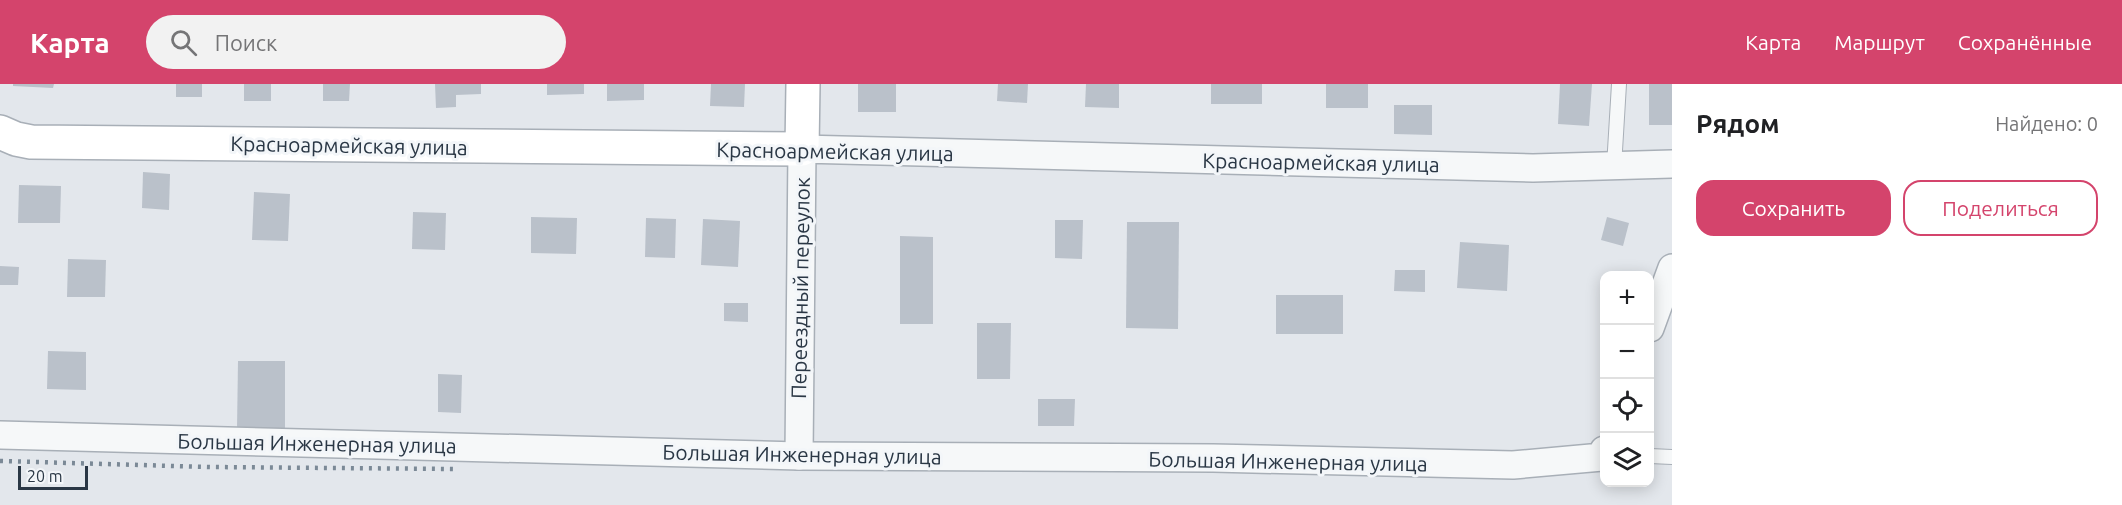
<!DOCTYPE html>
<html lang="ru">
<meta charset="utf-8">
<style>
body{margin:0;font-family:Ubuntu,sans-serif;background:#f2f2f2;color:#202124}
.controls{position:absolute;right:18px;bottom:18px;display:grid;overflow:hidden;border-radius:12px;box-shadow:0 3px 15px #0003}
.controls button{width:54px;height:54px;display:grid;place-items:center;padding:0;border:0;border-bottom:2px solid #e0e0e0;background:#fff;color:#202124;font:30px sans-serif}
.scale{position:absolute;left:18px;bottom:15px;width:70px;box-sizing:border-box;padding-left:6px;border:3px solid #2a3745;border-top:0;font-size:16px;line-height:21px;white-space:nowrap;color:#2a3745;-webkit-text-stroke:4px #f3f6f9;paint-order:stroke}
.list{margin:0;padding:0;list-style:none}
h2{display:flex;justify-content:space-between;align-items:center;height:78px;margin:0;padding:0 24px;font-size:26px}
h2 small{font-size:20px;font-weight:400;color:#757577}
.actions{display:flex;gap:12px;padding:18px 24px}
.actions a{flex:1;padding:14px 0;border:2px solid #d4446c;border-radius:18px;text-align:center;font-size:21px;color:#d4446c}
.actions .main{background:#d4446c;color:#fff}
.icon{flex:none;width:33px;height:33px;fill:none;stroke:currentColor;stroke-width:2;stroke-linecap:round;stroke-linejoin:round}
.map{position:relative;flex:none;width:1672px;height:421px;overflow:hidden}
header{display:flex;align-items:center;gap:36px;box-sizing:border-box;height:84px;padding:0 30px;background:#d4446c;color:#fff}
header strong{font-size:28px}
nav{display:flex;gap:33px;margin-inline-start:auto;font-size:21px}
.search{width:420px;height:54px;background:#f2f2f2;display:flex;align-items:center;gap:15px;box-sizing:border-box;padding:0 21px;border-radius:33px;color:#757577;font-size:22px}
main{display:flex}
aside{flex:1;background:#fff}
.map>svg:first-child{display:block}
.building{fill:#bac1ca}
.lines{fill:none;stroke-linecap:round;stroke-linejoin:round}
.lane-casing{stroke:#a8afb7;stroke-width:16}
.street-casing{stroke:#a8afb7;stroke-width:30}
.secondary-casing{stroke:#a8afb7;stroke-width:36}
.lane{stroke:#f6f8f9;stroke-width:14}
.street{stroke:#f6f8f9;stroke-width:27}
.secondary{stroke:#fff;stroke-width:33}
.rail{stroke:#7b8996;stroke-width:4.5;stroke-dasharray:3 6;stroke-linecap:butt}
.labels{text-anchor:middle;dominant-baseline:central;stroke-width:6;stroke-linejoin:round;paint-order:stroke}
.street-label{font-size:21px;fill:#2a3745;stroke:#f3f6f9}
</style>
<header>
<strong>Карта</strong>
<div class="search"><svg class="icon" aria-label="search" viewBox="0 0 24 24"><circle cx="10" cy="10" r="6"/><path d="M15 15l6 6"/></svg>Поиск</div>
<nav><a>Карта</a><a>Маршрут</a><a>Сохранённые</a></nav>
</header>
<main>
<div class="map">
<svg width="1672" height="421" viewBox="0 0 1672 421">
<rect width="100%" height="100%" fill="#e3e7ec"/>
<!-- building -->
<g class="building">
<polygon points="13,0 54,0 53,4 13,2"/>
<rect x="176" y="0" width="26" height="13"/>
<rect x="244" y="0" width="27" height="17"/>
<polygon points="323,0 350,0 349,17 323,17"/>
<polygon points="435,0 481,0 481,10 456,11 456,23 436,24"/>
<polygon points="547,0 584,0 584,10 547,11"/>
<polygon points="607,0 644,0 644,16 607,17"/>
<polygon points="711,0 745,0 744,23 710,22"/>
<rect x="858" y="0" width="38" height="28"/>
<polygon points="998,0 1028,0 1027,19 997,17"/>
<polygon points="1086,0 1119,0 1119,24 1085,23"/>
<rect x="1211" y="0" width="51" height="20"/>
<rect x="1326" y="0" width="42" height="24"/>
<polygon points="1560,0 1592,0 1589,42 1558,40"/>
<rect x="1649" y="0" width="23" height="41"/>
<polygon points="1394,21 1432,21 1432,51 1394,50"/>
<polygon points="143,88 170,90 169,126 142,124"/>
<polygon points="19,101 61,102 60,139 18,139"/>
<polygon points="254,108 290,110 288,157 252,156"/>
<polygon points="413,128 446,129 445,166 412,165"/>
<polygon points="531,133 577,134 576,170 531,169"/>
<polygon points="1607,133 1629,139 1623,162 1601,156"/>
<polygon points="646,134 676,135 675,174 645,173"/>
<polygon points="703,135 740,137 738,183 701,181"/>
<polygon points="1055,136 1083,136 1082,175 1055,174"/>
<polygon points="1127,138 1179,138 1178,245 1126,244"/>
<polygon points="900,152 933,153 933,240 900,240"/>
<polygon points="1460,158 1509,161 1507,207 1457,204"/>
<polygon points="68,175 106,176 105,213 67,213"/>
<polygon points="0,182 19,183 18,201 0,201"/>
<polygon points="1395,186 1425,186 1425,208 1394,207"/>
<rect x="1276" y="211" width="67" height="39"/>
<polygon points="724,219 748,219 748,238 724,237"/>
<polygon points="977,239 1011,239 1010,295 977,295"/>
<polygon points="48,267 86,268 86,306 47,305"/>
<polygon points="238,277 285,277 285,345 237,345"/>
<polygon points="438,290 462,291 461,329 438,328"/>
<polygon points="1038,315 1075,315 1074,342 1038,342"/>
</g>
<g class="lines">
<defs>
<g id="lane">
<polyline points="1614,83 1619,0"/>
<polyline points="1650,372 1672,373"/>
</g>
<g id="street">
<polyline points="1650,244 1672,184"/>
<polyline points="0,351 799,372 1213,374 1513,381 1602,373 1604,366"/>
<polyline points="799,372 802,65 1533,84 1672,80"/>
</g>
<polyline id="secondary" points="0,48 16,55 31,58 802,65 803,0"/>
</defs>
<!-- lane casing -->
<use href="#lane" class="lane-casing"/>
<!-- street casing -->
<use href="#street" class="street-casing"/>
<!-- secondary casing -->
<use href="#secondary" class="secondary-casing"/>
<!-- lane -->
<use href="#lane" class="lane"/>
<!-- street -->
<use href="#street" class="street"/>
<!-- secondary -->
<use href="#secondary" class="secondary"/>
<!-- rail -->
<polyline class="rail" points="0,377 210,383 455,385"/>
</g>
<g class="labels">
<!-- street labels -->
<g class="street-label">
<text transform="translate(349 61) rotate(1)">Красноармейская улица</text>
<text transform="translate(835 67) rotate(1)">Красноармейская улица</text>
<text transform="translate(1321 78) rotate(1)">Красноармейская улица</text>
<text transform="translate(800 204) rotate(-89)">Переездный переулок</text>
<text transform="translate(317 359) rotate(1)">Большая Инженерная улица</text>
<text transform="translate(802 370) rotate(1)">Большая Инженерная улица</text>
<text transform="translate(1288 377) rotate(1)">Большая Инженерная улица</text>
</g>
</g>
</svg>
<div class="controls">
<button>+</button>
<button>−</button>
<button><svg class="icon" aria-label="locate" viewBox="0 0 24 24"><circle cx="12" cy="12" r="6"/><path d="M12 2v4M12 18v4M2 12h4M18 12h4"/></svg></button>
<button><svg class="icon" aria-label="layers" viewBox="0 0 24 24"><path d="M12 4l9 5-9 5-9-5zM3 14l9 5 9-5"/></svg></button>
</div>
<div class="scale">20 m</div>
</div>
<aside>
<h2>Рядом<small>Найдено: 0</small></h2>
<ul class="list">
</ul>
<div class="actions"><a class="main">Сохранить</a><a>Поделиться</a></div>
</aside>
</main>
